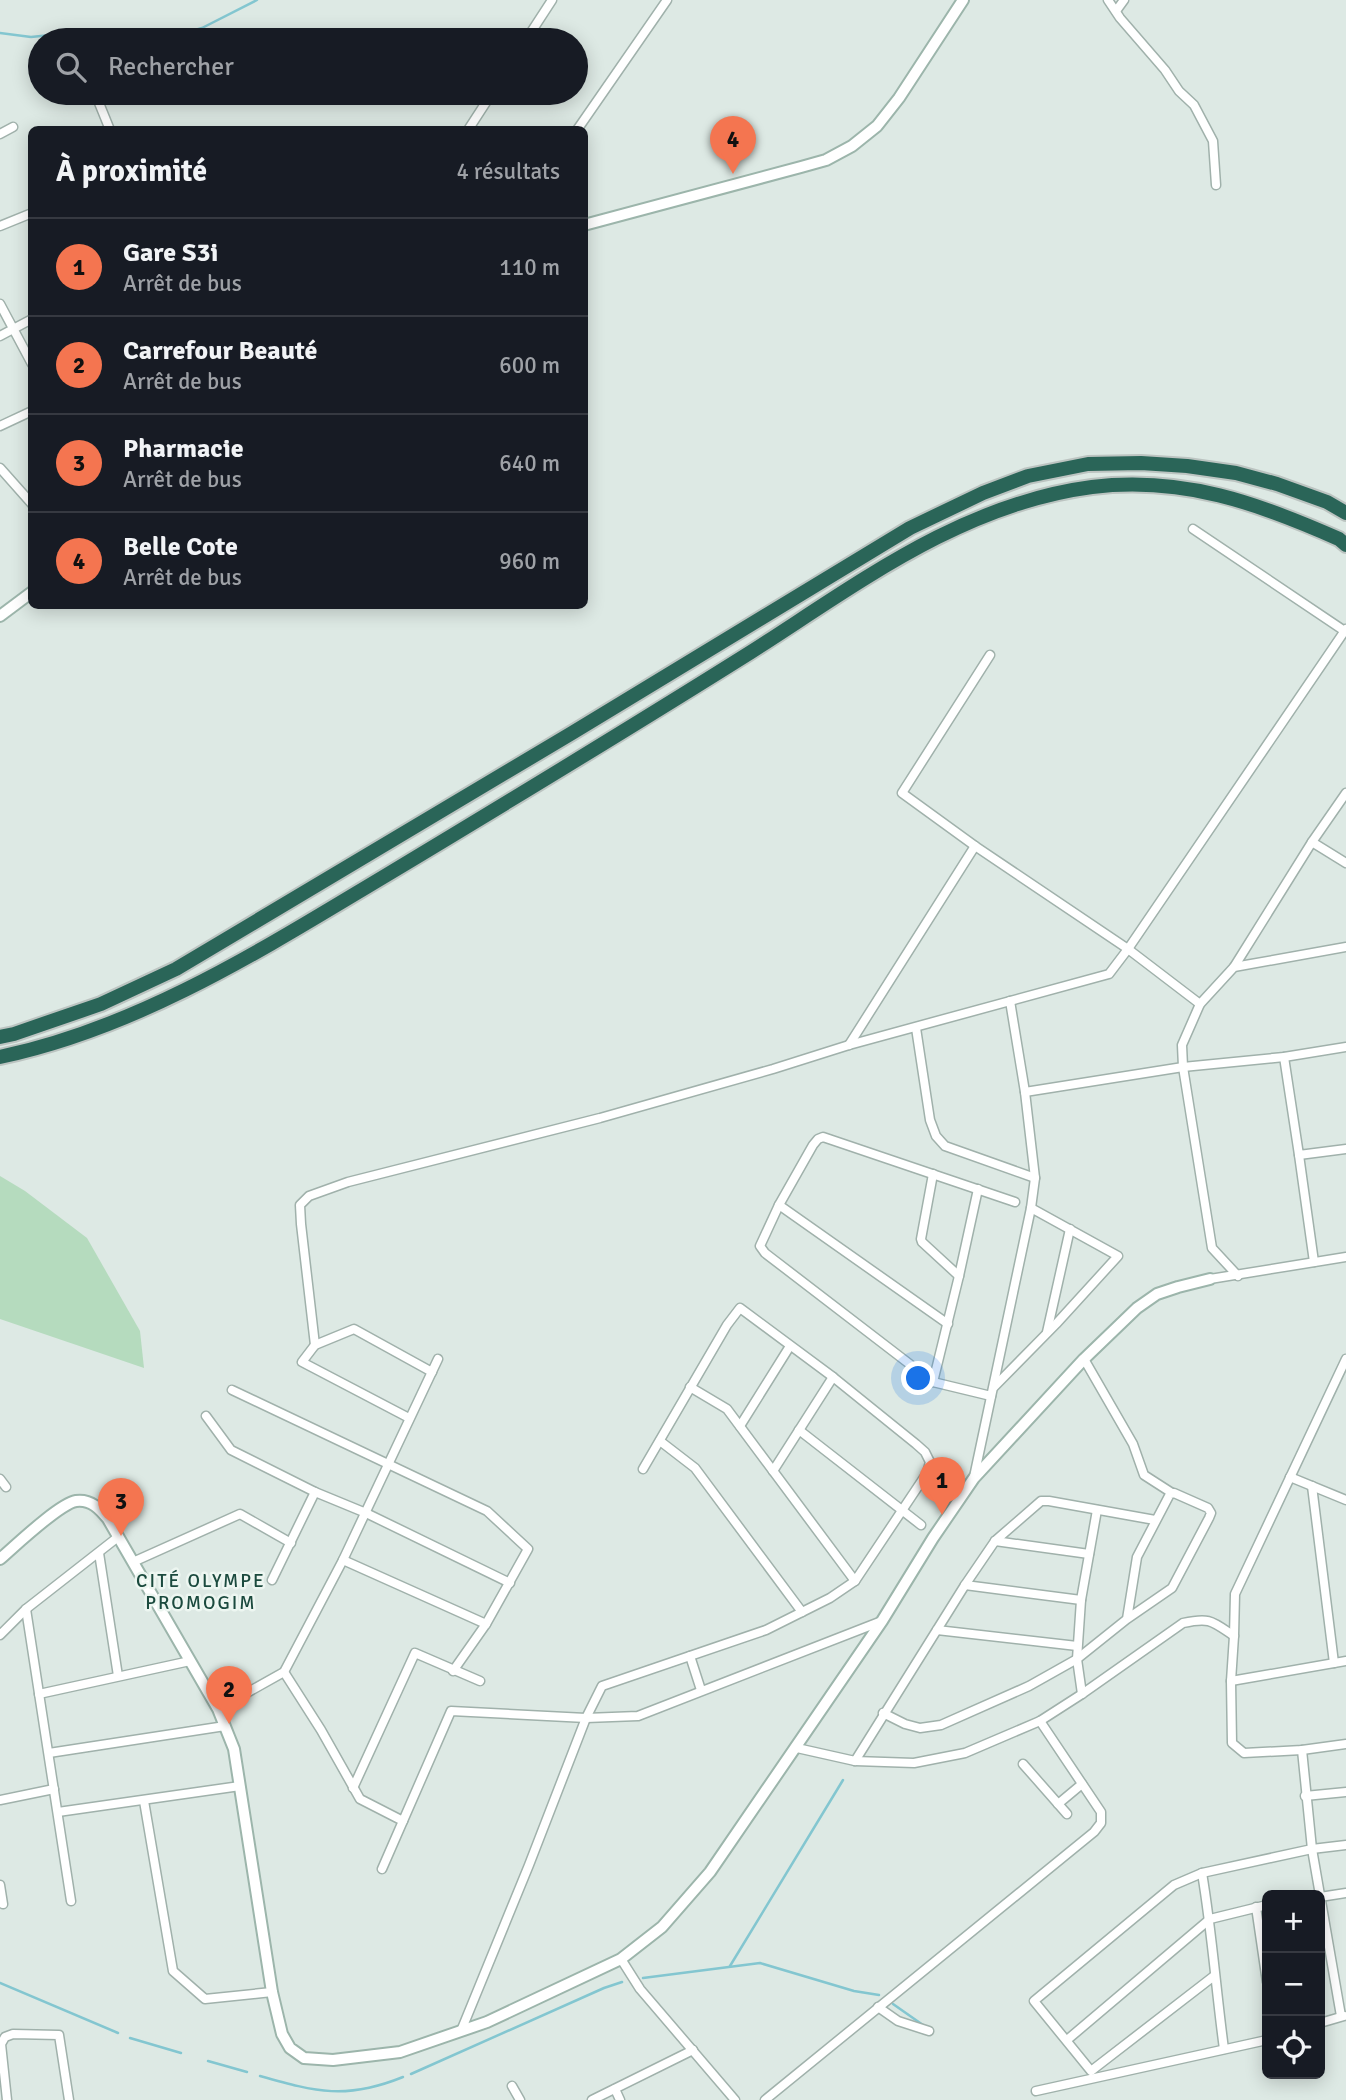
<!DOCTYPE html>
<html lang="fr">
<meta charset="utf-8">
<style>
body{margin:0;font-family:Signika,sans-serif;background:#242831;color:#f1f3f6}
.controls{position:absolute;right:21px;bottom:21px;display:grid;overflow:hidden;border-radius:10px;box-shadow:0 4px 18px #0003}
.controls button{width:63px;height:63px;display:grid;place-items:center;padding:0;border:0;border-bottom:2px solid #363941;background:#171b24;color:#f1f3f6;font:35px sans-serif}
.you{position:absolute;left:919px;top:1379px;width:24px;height:24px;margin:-18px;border:5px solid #fff;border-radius:50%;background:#1a73e8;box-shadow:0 0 0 10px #1a73e833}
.badge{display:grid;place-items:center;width:46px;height:46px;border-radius:50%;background:#f47550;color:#111;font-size:23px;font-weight:700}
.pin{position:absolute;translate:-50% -58px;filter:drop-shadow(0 2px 4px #0008)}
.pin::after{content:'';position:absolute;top:37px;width:24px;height:21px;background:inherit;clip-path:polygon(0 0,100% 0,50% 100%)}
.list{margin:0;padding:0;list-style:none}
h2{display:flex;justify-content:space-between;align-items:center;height:91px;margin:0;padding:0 28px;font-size:30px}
h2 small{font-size:23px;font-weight:400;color:#9ea1a6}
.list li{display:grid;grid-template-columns:46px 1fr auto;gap:21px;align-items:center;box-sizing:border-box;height:98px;padding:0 28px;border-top:2px solid #363941}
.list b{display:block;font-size:26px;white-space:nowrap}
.list p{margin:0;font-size:23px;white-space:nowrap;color:#9ea1a6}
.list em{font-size:23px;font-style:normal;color:#9ea1a6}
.icon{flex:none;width:38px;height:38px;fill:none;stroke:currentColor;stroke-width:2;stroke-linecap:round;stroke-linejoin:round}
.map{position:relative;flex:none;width:1346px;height:2100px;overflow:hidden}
.search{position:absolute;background:#171b24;box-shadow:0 4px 18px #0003;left:28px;top:28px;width:560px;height:77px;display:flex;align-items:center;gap:18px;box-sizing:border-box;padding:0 24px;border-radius:38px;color:#9ea1a6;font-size:26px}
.panel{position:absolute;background:#171b24;box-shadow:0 4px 18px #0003;left:28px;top:126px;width:560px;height:483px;border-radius:10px}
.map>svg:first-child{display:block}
.green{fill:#b5dbbe}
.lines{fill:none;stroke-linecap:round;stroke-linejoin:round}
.stream{stroke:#83c6d0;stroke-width:2.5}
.street-casing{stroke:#a0b1ab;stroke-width:11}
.secondary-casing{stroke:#9cb5ab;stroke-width:14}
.highway-casing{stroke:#bcc4c1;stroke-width:18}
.street{stroke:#fff;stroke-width:8}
.secondary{stroke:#fff;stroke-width:10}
.highway{stroke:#2a6558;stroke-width:14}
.labels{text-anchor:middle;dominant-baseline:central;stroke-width:5;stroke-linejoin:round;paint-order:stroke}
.neighbourhood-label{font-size:19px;letter-spacing:2px;fill:#1b4a3e;stroke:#edf6f1}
</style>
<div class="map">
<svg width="1346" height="2100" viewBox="0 0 1346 2100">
<rect width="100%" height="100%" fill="#dde9e4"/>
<!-- green -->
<polygon class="green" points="0,1176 25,1191 87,1238 140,1331 144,1368 0,1319"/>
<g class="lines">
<!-- stream -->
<g class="stream">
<polyline points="0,33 31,37 80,32 95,40"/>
<polyline points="159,40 202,28 257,0"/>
<polyline points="730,1966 843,1780"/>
<polyline points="643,1978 760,1963 854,1991 879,1995"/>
<polyline points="0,1983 118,2033"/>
<polyline points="893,2004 923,2025"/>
<polyline points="130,2038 181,2053"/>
<polyline points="208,2061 247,2072"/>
<polyline points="411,2074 604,1988 622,1982"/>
<path d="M260,2076C317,2092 346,2100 403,2077"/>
</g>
<defs>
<g id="street">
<polyline points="1108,0 1120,18 1165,70 1179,91 1194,105 1213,141 1216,185"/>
<polyline points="1116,11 1124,0"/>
<polyline points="526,40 552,0"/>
<polyline points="95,93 110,130"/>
<polyline points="468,130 492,93"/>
<polyline points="577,130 667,0"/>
<polyline points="0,134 13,127"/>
<polyline points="0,226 32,213"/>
<polyline points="0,304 32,364"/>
<polyline points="0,336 32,319"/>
<polyline points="0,426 32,411"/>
<polyline points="0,468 32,504"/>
<polyline points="1193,529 1346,632"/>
<polyline points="990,655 902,793 975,846 1128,949 1200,1004"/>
<polyline points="1312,842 1346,863"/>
<polyline points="1234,967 1312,842 1346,793"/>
<polyline points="916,1028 930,1120 936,1136 945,1146 1035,1178"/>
<polyline points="849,1045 975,846"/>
<polyline points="1284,1057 1299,1155 1346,1149"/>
<polyline points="1025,1092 1183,1067 1284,1057 1346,1047"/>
<polyline points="1299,1155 1314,1262"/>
<polyline points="933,1174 921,1239 922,1242 959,1276"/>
<polyline points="779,1205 948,1324"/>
<polyline points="1238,1276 1212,1248 1183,1067 1182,1045 1200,1004 1234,967 1346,947"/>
<polyline points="1210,1279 1346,1257"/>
<polyline points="1047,1332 1070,1229"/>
<polyline points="315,1345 301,1224 300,1205 309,1196 348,1182 600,1118 773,1069 849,1045 1109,974 1128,949 1346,629"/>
<polyline points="1084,1359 1133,1444 1144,1475 1172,1493"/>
<polyline points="1346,1359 1235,1594 1234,1636 1231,1681 1232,1743 1244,1753 1302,1750 1346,1744"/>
<polyline points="933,1382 959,1276 978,1189"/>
<polyline points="690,1387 727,1409 855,1581"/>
<polyline points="994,1387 1056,1324 1118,1256 1031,1208"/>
<polyline points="232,1390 487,1511 528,1549 486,1624 453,1671"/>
<polyline points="991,1396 933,1382 765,1253 760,1246 779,1205 813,1145 818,1139 823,1137 1015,1202"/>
<polyline points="206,1416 231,1450 315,1492 366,1513 510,1583"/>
<polyline points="409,1418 302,1362 315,1345 354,1329 432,1372"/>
<polyline points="740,1426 790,1346"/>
<polyline points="799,1430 921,1525"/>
<polyline points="660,1441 695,1468 802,1612"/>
<polyline points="773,1471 833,1377"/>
<polyline points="974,1477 1031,1208 1035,1178 1025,1092 1010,1001"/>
<polyline points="1290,1477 1346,1500"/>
<polyline points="0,1479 6,1487"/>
<polyline points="1312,1486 1334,1663"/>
<polyline points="995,1541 1089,1554"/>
<polyline points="99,1553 118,1676"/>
<polyline points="343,1560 486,1624"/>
<polyline points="133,1562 240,1514 291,1543"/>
<polyline points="272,1580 315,1492"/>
<polyline points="965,1585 1081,1600"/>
<polyline points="26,1609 71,1901"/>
<polyline points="937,1630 1077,1646"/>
<polyline points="0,1635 26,1609 118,1537"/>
<polyline points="690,1656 701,1690"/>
<polyline points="284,1672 321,1730 360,1799 403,1821"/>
<polyline points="1231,1681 1346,1661"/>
<polyline points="39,1694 190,1661"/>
<polyline points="1082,1694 1077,1659 1081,1600 1097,1510"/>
<polyline points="218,1709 284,1672 343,1560 438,1359"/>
<polyline points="883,1713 905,1724 920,1728 941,1725 1029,1686 1077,1659 1127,1619 1137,1557 1170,1494 1174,1493 1208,1508 1211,1513 1209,1518 1172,1588 1127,1619"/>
<path d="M797,1748L855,1761L914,1763L965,1753L1040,1721L1082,1694L1183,1623C1210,1617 1212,1621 1234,1636"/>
<polyline points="1302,1750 1312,1849 1341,2016"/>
<polyline points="49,1753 225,1726"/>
<polyline points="855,1761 965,1585 995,1541 1041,1501 1049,1501 1155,1520"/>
<polyline points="1023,1764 1067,1814"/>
<polyline points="353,1788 415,1653 480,1681"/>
<polyline points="1305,1796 1346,1792"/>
<polyline points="0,1800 54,1789"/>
<polyline points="144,1801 173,1971 205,1999 272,1992"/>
<polyline points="1058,1804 1082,1784"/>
<polyline points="58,1812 240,1786"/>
<polyline points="382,1869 451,1711 586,1718 638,1716 882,1621"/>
<path d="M1202,1873C1212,1932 1216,1990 1224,2049"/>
<polyline points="0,1885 3,1904"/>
<polyline points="1320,1897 1346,1893"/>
<polyline points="1256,1907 1267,1982"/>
<polyline points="621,1959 640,1989 735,2100"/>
<polyline points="1214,1976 1091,2071 1034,2001 1174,1885 1202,1873 1312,1849 1346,1845"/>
<polyline points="878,2007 898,2021 929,2031"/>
<polyline points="1320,2023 1344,2016"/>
<polyline points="461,2031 529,1865 586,1718 602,1686 766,1630 830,1598 855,1581 927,1473 930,1462 925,1452 916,1444 833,1377 740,1308 727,1325 643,1469"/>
<polyline points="1067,2040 1210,1919 1267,1905"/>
<polyline points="512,2086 520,2100"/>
<polyline points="615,2089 620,2100"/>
<polyline points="1036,2091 1267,2040"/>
<polyline points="7,2100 1,2044 5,2037 13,2034 59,2035 69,2100"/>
<polyline points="592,2100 693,2050"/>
<polyline points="765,2100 1094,1832 1101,1823 1101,1812 1040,1721"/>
</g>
<g id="secondary">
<polyline points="584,225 801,167 826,160 852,146 877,126 899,98 963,0"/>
<polyline points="0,616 32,592"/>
<path d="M0,1559C15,1546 59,1504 76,1501C91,1499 100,1509 108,1519L218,1709L234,1749L272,1992L282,2034L290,2048L304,2058L333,2060L400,2052L487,2022L621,1959L662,1927L710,1872L882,1621L933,1538L974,1478L1084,1359L1137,1308L1157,1294L1178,1287L1210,1279"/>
</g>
<g id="highway">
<polyline points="0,1037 14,1034 101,1004 176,969 572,733 910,528 983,493 1028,476 1088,464 1141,463 1187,466 1236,473 1277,484 1327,502 1346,513"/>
<path d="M0,1057C141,1027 263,949 385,876C508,802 630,728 751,652C859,583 962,504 1092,487C1183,476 1258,503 1339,539L1346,545"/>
</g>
</defs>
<!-- street casing -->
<use href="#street" class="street-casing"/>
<!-- secondary casing -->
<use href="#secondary" class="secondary-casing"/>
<!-- highway casing -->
<use href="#highway" class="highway-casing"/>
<!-- street -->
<use href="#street" class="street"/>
<!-- secondary -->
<use href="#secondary" class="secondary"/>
<!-- highway -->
<use href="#highway" class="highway"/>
</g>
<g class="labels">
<!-- neighbourhood labels -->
<g class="neighbourhood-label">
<text x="201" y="1581">CITÉ OLYMPE<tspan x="201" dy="22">PROMOGIM</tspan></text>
</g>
</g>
</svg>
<div class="controls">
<button>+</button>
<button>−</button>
<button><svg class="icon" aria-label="locate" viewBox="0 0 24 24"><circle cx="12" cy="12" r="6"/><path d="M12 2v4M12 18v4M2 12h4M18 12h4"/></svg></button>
</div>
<div class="you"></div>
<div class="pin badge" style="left:942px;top:1515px">1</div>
<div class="pin badge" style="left:229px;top:1724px">2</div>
<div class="pin badge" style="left:121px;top:1536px">3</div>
<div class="pin badge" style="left:733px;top:174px">4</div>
<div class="search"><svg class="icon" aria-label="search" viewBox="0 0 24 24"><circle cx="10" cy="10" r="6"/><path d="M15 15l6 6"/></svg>Rechercher</div>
<section class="panel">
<h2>À proximité<small>4 résultats</small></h2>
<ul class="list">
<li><span class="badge">1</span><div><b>Gare S3i</b><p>Arrêt de bus</p></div><em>110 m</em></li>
<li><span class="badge">2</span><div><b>Carrefour Beauté</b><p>Arrêt de bus</p></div><em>600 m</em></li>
<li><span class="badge">3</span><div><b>Pharmacie</b><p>Arrêt de bus</p></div><em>640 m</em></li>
<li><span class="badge">4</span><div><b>Belle Cote</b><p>Arrêt de bus</p></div><em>960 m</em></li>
</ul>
</section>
</div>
